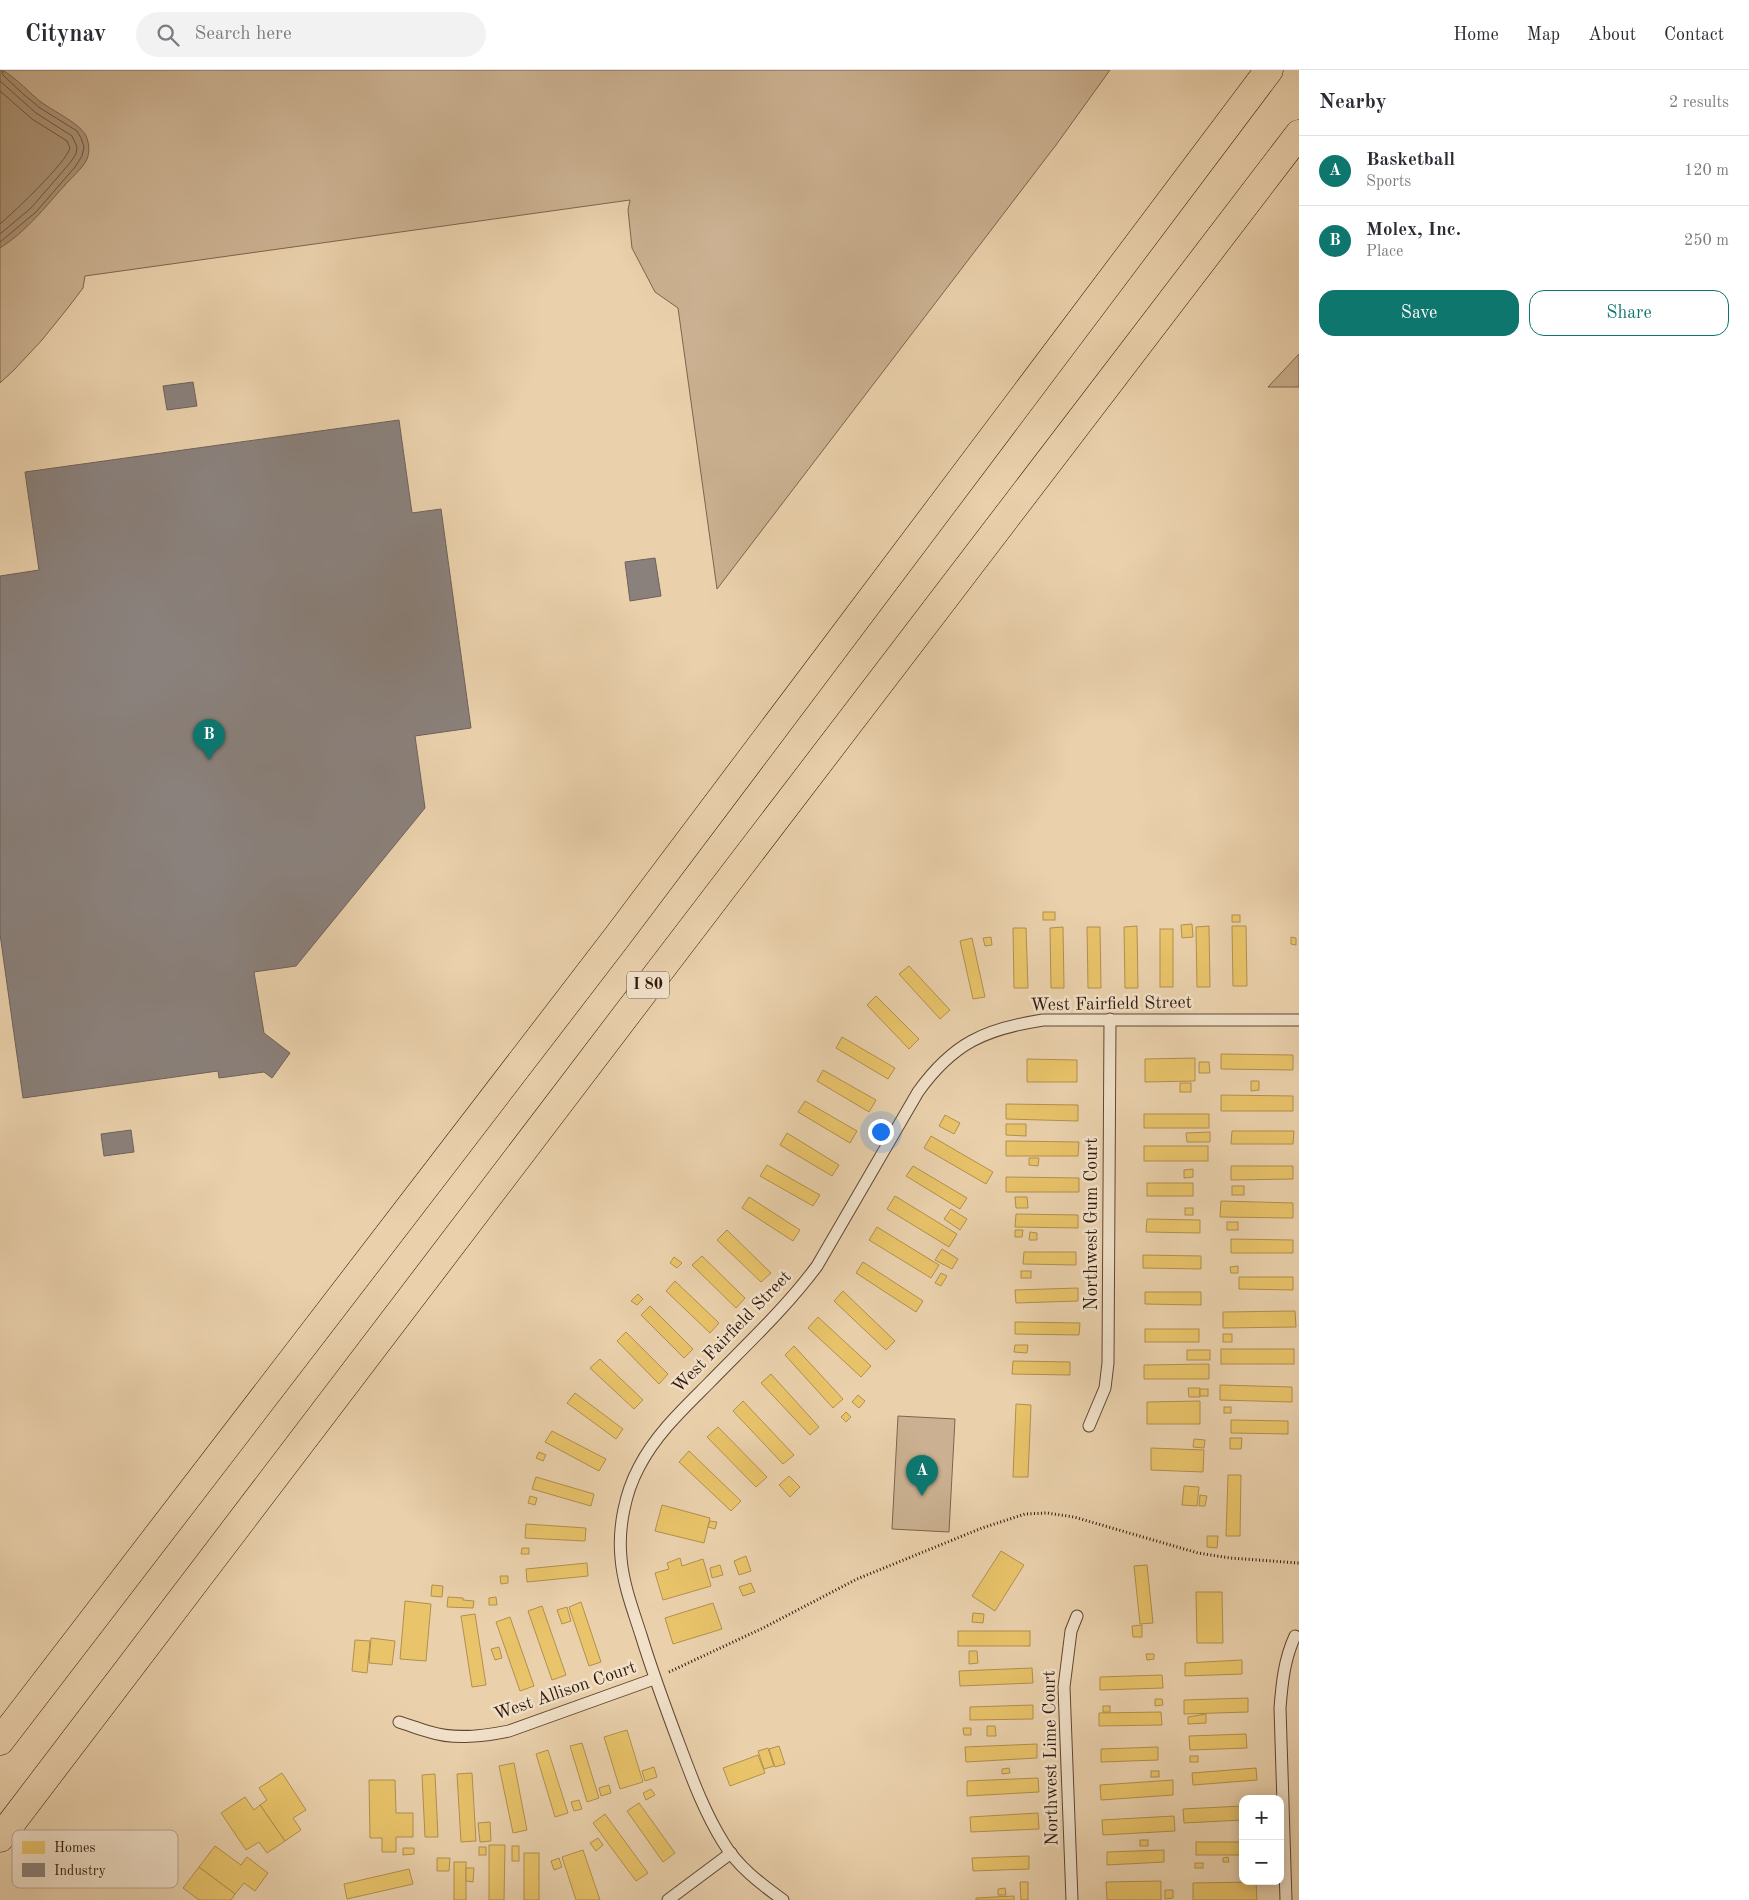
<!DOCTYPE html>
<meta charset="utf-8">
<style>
body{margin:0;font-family:"Old Standard TT",serif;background:#f2f2f3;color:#2b2b33}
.controls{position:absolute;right:15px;bottom:15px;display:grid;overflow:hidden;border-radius:10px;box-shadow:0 2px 12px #0003}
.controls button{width:45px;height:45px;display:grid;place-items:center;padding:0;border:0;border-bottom:1px solid #e1e1e2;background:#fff;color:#2b2b33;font:25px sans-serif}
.you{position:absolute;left:880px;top:1061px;width:18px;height:18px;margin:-12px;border:4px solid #fff;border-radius:50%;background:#1a73e8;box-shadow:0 0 0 8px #1a73e833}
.badge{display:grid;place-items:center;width:32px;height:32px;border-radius:50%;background:#0f766e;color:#fff;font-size:16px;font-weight:700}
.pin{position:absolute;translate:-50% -41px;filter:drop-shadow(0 1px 2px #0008)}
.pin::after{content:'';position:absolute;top:26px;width:18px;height:15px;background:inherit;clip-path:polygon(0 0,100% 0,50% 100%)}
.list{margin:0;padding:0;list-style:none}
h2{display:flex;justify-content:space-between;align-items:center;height:65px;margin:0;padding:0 20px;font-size:21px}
h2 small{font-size:16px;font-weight:400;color:#7c7c81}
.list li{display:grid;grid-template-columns:32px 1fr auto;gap:15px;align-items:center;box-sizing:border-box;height:70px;padding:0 20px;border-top:1px solid #e1e1e2}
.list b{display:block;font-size:19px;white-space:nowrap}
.list p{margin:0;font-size:16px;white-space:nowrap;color:#7c7c81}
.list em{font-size:16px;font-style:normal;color:#7c7c81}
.actions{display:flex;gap:10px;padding:15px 20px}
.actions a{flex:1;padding:11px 0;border:1px solid #0f766e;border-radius:15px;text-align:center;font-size:18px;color:#0f766e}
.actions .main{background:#0f766e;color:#fff}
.icon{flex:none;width:28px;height:28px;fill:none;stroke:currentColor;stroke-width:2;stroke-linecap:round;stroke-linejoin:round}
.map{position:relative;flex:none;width:1299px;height:1830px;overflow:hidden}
header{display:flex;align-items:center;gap:30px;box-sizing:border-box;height:70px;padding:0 25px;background:#fff;border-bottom:1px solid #e1e1e2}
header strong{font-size:24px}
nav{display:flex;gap:28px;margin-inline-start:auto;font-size:18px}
.search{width:350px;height:45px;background:#f2f2f3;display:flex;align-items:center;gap:12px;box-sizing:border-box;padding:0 18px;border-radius:28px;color:#7c7c81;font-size:19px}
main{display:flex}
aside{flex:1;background:#fff}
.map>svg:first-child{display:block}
.green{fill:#cbb191;stroke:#7e644e}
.water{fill:#ab9275;stroke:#7b614b}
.homes{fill:#e9c46a;stroke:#b2904e}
.industry{fill:#8a817c;stroke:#70615a}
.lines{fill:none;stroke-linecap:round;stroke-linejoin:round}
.shore{stroke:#6e5440;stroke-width:1}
.lane-casing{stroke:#604633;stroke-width:13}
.highway-casing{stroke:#32170b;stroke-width:29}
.path{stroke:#32170b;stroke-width:3;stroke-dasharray:1 2.5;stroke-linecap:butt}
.lane{stroke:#f1e1c9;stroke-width:11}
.highway{stroke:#ead1ac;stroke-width:28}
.labels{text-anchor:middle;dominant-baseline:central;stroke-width:5;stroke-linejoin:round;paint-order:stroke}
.shield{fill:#f1e1c9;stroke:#6b5444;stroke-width:1}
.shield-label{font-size:16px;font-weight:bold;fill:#32170b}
.street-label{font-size:18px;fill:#32170b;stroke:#f1e1c9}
.key{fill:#f1e1c9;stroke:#b8a490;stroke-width:1}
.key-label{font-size:14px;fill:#32170b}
</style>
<header>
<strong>Citynav</strong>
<div class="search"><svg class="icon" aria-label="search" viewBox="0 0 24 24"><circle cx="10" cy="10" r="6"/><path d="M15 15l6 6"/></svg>Search here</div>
<nav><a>Home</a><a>Map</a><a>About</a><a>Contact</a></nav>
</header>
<main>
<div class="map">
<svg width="1299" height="1830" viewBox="0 0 1299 1830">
<rect width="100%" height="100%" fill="#ead1ac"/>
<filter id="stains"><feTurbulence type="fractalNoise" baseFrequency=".004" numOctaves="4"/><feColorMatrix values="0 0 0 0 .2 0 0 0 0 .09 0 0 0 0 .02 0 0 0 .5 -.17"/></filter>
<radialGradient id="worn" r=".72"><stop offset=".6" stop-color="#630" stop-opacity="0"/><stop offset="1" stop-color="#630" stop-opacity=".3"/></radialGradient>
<!-- green -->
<g class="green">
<polygon points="0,0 1110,0 1056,75 717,519 678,238 655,222 632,178 628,140 630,130 85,206 83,218 67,239 42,270 14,300 0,313"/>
<polygon points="1299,284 1299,317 1268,317"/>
<polygon points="898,1346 955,1349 949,1462 892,1459"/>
</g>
<!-- water -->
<path class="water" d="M0,0C8,0 33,26 41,32C53,41 81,54 86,66C89,72 90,82 87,89C83,98 72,107 65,115C45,137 26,162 0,178Z"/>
<!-- homes -->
<g class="homes">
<rect x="1043" y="842" width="12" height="8"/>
<rect x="1232" y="845" width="8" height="7"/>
<polygon points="1192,854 1193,867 1182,868 1181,855"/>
<polygon points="1137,856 1138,918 1125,918 1124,857"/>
<polygon points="1209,856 1210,917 1197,917 1196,857"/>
<polygon points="1232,856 1246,856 1247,916 1233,916"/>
<polygon points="1063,857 1064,918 1051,918 1050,858"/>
<polygon points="1087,857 1100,857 1101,918 1088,918"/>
<polygon points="1013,858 1026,858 1028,918 1014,918"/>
<rect x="1160" y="859" width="13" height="58"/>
<polygon points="991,867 992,875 985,876 983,868"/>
<polygon points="1291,867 1296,868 1296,875 1291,874"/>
<polygon points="972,868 985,927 973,929 960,871"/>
<polygon points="909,896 950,940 940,949 899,904"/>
<polygon points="876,926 919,969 909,979 867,935"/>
<polygon points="842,967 895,998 888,1009 836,978"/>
<polygon points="1221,984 1293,985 1293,1000 1221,999"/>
<polygon points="1195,988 1195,1011 1145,1012 1145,989"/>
<polygon points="1027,989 1077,990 1077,1012 1027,1012"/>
<polygon points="1199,992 1209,992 1210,1003 1199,1003"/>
<polygon points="823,1000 876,1030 869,1042 817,1011"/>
<polygon points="1251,1011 1259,1011 1259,1020 1251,1021"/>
<rect x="1180" y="1013" width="11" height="9"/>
<polygon points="1221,1025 1293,1026 1293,1041 1221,1041"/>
<polygon points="805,1031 857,1061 850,1073 798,1042"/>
<polygon points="1006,1034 1078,1035 1078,1051 1006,1049"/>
<rect x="1144" y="1044" width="65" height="14"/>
<polygon points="945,1045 960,1053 954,1064 939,1056"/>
<polygon points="1006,1054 1026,1054 1026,1066 1006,1065"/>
<polygon points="1232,1061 1294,1061 1293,1074 1231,1074"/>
<polygon points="1210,1062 1210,1072 1187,1072 1186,1063"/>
<polygon points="787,1063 839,1095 832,1106 780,1075"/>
<polygon points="931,1066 993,1102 986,1114 924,1078"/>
<polygon points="1006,1071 1079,1072 1078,1086 1006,1086"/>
<rect x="1144" y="1076" width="64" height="15"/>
<polygon points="1029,1088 1039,1088 1038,1096 1029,1095"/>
<polygon points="767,1095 820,1125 813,1136 760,1106"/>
<polygon points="913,1096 967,1128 960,1139 906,1106"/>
<polygon points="1231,1096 1293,1096 1293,1109 1231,1110"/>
<polygon points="1193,1099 1193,1107 1184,1108 1184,1100"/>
<polygon points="1006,1107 1079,1108 1079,1122 1006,1122"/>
<rect x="1147" y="1113" width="46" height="13"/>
<rect x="1232" y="1116" width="12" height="9"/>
<polygon points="895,1126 957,1164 949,1177 887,1139"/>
<polygon points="749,1127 800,1160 793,1171 742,1138"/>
<polygon points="1015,1127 1027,1127 1028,1138 1016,1138"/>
<polygon points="1221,1131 1293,1133 1293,1148 1220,1147"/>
<rect x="1185" y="1138" width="8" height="7"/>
<polygon points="951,1139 967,1149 960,1160 944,1149"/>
<polygon points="1016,1144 1078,1145 1078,1158 1015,1157"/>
<polygon points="1147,1149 1200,1150 1200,1163 1146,1162"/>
<rect x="1227" y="1152" width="11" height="8"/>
<polygon points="877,1157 939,1195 931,1208 869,1170"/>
<polygon points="727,1160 771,1203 761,1212 717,1170"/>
<polygon points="1015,1160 1023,1160 1022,1167 1015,1167"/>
<polygon points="1030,1162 1037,1163 1037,1170 1029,1170"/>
<polygon points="1231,1169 1293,1170 1293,1183 1231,1183"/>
<polygon points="942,1179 958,1189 952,1199 935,1190"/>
<polygon points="1024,1182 1076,1182 1076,1195 1023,1194"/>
<polygon points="1143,1185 1201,1186 1201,1199 1143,1198"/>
<polygon points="702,1186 745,1228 736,1238 692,1195"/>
<polygon points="674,1187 682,1193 677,1198 670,1193"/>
<polygon points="863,1192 923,1231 916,1242 856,1203"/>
<polygon points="1238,1196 1238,1203 1231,1203 1230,1197"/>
<rect x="1021" y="1201" width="10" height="7"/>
<polygon points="941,1203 947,1206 941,1216 935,1213"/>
<polygon points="1239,1207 1293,1207 1293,1220 1239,1219"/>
<polygon points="675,1211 719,1253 710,1263 666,1221"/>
<polygon points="1078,1218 1078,1231 1016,1233 1015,1220"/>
<polygon points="843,1221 895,1271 886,1280 834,1231"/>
<polygon points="1145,1222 1201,1222 1201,1235 1145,1234"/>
<polygon points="638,1224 643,1229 637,1235 631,1231"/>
<polygon points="650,1236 693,1279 684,1288 641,1245"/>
<polygon points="1295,1241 1296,1257 1223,1258 1223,1242"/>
<polygon points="818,1247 871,1296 861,1307 808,1258"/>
<polygon points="1015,1252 1080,1253 1079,1265 1015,1264"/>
<rect x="1145" y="1259" width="54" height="13"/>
<polygon points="626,1262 668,1304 659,1314 617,1271"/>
<rect x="1223" y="1264" width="9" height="8"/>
<polygon points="1015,1275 1028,1275 1027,1283 1014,1282"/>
<polygon points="794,1276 843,1329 833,1338 785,1285"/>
<rect x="1221" y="1279" width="73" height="15"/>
<rect x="1187" y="1280" width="23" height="10"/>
<polygon points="600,1289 643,1330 634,1339 590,1298"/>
<polygon points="1013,1291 1070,1292 1070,1305 1012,1304"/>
<polygon points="1209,1294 1209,1309 1144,1309 1144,1295"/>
<polygon points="771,1304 819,1357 810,1365 761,1313"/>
<polygon points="1220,1315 1292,1317 1292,1332 1220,1330"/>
<polygon points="1188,1318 1200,1318 1200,1327 1189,1327"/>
<rect x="1200" y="1319" width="8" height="7"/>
<polygon points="575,1323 623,1359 616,1369 567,1333"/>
<polygon points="858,1325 865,1331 859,1338 852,1332"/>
<polygon points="743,1331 794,1385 783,1394 733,1341"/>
<polygon points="1200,1331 1200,1354 1147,1354 1147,1332"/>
<polygon points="1016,1334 1031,1335 1028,1407 1013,1407"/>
<rect x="1224" y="1337" width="7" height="6"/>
<polygon points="846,1342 851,1347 846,1352 841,1347"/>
<polygon points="1231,1350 1288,1351 1288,1364 1231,1363"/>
<polygon points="718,1357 767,1407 756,1417 707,1367"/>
<polygon points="552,1361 606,1389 599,1401 545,1372"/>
<polygon points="1230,1368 1242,1368 1241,1379 1230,1379"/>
<polygon points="1194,1369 1205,1370 1204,1378 1193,1377"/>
<polygon points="1151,1378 1204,1380 1203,1402 1151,1400"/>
<polygon points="689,1381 741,1431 731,1441 679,1392"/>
<polygon points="539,1382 546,1385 543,1391 536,1388"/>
<polygon points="1228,1405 1241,1405 1240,1466 1226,1466"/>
<polygon points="789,1406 800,1417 790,1427 779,1415"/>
<polygon points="536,1407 594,1424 591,1436 532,1419"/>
<polygon points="1184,1416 1199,1417 1197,1436 1182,1435"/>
<polygon points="1200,1425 1207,1426 1205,1436 1199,1436"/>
<polygon points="530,1426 537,1428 535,1435 528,1433"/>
<polygon points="662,1435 710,1448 704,1473 655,1461"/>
<polygon points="710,1451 717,1452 715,1459 708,1457"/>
<polygon points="526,1454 586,1458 585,1471 525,1468"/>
<polygon points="1207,1466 1218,1466 1217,1478 1207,1477"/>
<polygon points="522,1478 529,1478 529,1484 521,1484"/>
<polygon points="1001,1481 1024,1495 995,1541 972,1526"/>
<polygon points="746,1486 751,1501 739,1505 734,1491"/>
<polygon points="680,1488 682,1496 703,1489 711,1516 663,1530 655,1503 669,1499 667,1493"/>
<polygon points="587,1493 588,1506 527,1512 526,1499"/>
<polygon points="720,1495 723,1505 712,1508 710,1498"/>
<polygon points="1147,1495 1153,1553 1140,1554 1134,1496"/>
<polygon points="500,1506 508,1506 508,1513 501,1514"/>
<polygon points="751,1513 755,1522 743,1526 739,1517"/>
<polygon points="432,1515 443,1516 442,1527 431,1526"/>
<polygon points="1196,1522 1222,1522 1223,1573 1197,1573"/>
<polygon points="448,1527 463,1528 463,1530 474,1531 473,1538 447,1537"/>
<polygon points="496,1527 497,1535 489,1535 489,1528"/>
<polygon points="405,1531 431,1534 426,1591 400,1589"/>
<polygon points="581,1532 601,1592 589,1596 569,1537"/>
<polygon points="713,1533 722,1559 673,1574 665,1548"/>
<polygon points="542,1536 566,1605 552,1610 528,1541"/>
<polygon points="567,1537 571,1551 562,1554 557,1540"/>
<polygon points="973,1543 984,1544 983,1553 972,1552"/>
<polygon points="475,1544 486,1615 472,1617 461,1546"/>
<polygon points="510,1547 534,1616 520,1621 496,1552"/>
<polygon points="1142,1555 1142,1567 1133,1567 1132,1556"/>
<rect x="958" y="1561" width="72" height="15"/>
<polygon points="371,1568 395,1571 392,1595 369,1593"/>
<polygon points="355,1570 370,1571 367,1603 352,1601"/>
<polygon points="499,1577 502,1588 495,1590 491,1579"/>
<polygon points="969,1581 977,1581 978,1593 969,1594"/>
<polygon points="1146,1584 1154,1584 1154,1589 1147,1590"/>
<polygon points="1242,1590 1242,1604 1185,1606 1185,1593"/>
<polygon points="1032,1598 1033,1613 960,1616 959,1601"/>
<polygon points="1162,1605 1163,1618 1100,1620 1100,1607"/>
<polygon points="1248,1628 1248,1642 1184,1644 1184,1630"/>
<polygon points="1155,1629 1162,1629 1163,1635 1155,1636"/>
<polygon points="1033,1635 1033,1649 970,1650 970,1637"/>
<rect x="1103" y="1636" width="7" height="6"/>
<polygon points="1161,1642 1162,1655 1099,1656 1099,1643"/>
<polygon points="1206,1644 1206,1653 1188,1654 1188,1647"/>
<polygon points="987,1656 995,1656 996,1666 987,1666"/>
<polygon points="963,1658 971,1658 971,1665 964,1665"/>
<polygon points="627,1660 643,1712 620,1719 604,1667"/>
<polygon points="1246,1664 1247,1678 1190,1680 1189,1666"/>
<polygon points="582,1673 599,1728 587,1732 570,1676"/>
<polygon points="1037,1674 1037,1688 966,1692 965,1677"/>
<polygon points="779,1676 785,1694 775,1697 769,1679"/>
<polygon points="1158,1677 1158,1690 1101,1692 1101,1679"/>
<polygon points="768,1678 774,1696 764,1699 758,1681"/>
<polygon points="548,1680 568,1743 555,1747 536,1684"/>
<polygon points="758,1685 765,1703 730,1716 723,1698"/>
<rect x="1190" y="1686" width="8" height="6"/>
<polygon points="514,1693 527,1760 513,1763 499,1696"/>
<polygon points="654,1697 657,1707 645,1711 642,1701"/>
<polygon points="1009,1698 1010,1703 1002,1704 1002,1699"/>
<polygon points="1256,1698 1257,1710 1193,1715 1192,1703"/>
<rect x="1151" y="1701" width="8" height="6"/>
<polygon points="282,1703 306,1740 293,1748 301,1760 285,1771 260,1735 267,1730 259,1718"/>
<polygon points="472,1703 476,1771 461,1772 457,1704"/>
<polygon points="435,1704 438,1767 425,1767 422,1705"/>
<polygon points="1038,1708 1039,1722 967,1726 967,1711"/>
<polygon points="369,1710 395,1710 396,1743 413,1743 413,1767 396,1767 396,1782 382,1782 382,1768 370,1768"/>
<polygon points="1173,1710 1173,1725 1101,1730 1100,1715"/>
<polygon points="609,1715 611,1723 601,1726 599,1718"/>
<polygon points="651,1719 655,1725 646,1730 643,1723"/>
<polygon points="245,1727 254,1740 260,1735 285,1771 267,1783 259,1772 246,1780 221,1743"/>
<polygon points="579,1730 582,1739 574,1741 571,1732"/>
<polygon points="639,1733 675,1783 663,1792 627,1741"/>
<polygon points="1243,1736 1243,1750 1184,1753 1183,1739"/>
<polygon points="1038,1743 1039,1759 971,1762 970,1747"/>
<polygon points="605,1744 648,1803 636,1811 593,1753"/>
<polygon points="1174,1746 1175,1761 1103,1765 1102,1750"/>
<polygon points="490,1752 491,1771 480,1772 478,1753"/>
<polygon points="598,1768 603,1775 596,1781 590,1773"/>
<rect x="1140" y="1770" width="8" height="6"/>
<rect x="1196" y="1772" width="47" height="13"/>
<polygon points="489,1775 505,1775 504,1830 489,1830"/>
<polygon points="215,1776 241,1795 247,1787 268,1803 255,1821 244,1813 235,1824 199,1797"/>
<rect x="512" y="1776" width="7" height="15"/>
<rect x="479" y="1777" width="7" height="8"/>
<polygon points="403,1778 414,1778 414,1784 403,1785"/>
<polygon points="583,1780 600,1830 576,1830 562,1787"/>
<polygon points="1164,1780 1164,1792 1107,1795 1107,1782"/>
<rect x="524" y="1783" width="15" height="47"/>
<polygon points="1029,1786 1029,1799 973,1801 972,1788"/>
<polygon points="1228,1787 1229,1792 1223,1792 1223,1788"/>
<polygon points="437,1788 450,1788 449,1801 437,1801"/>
<polygon points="559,1788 562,1797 554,1800 551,1791"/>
<rect x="454" y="1792" width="12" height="38"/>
<rect x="1195" y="1793" width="8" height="5"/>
<polygon points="199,1797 235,1824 231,1830 199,1830 183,1818"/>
<polygon points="466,1798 474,1798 473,1812 466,1811"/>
<polygon points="409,1799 413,1814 347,1829 344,1814"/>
<polygon points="1161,1811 1161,1830 1107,1830 1106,1812"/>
<polygon points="1020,1812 1028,1812 1028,1830 1021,1830"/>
<polygon points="1256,1812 1257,1830 1193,1830 1193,1813"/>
<polygon points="1005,1818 1006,1825 998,1825 998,1819"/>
<polygon points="1165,1820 1173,1820 1173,1828 1165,1829"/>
<polygon points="1014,1826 1014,1830 976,1830 976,1828"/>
</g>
<!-- industry -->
<g class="industry">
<polygon points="193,312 197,336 167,340 163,316"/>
<polygon points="399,350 412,443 441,439 471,658 415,666 425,738 296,896 254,902 264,963 290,983 272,1008 264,1002 219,1008 218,1001 23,1028 0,864 0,506 39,500 25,402"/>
<polygon points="655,488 661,526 630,531 625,492"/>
<polygon points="131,1060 134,1082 104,1086 101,1064"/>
</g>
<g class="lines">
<!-- shore -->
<g class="shore">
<polyline points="0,11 36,43 72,66 77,77 76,84 70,93 31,138 0,164"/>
<path d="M0,21L32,49L67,71L70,78C66,93 14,142 0,154"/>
<polyline points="0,172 36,142 75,97 82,86 84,77 81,68 77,61 40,38 22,23 3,5 2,0"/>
</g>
<defs>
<g id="lane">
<polyline points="1089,1356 1105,1318 1108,1293 1110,949"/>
<path d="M399,1652C409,1655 419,1659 430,1662C455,1670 484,1666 509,1661L654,1609"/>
<polyline points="668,1830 731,1783"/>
<path d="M783,1830C761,1814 737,1796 723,1772C705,1743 693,1711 681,1679C667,1642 653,1604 641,1565C633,1540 623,1514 621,1488C618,1458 625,1423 639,1397C656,1364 683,1339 709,1313C746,1275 785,1239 817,1196L918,1022C953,973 985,959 1043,950H1299"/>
<polyline points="1072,1830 1064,1617 1071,1561 1077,1546"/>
<path d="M1286,1830L1280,1638C1282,1613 1284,1590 1295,1566"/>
</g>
<g id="highway">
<polyline points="0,1671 617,867 1269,0"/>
<polyline points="0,1768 652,911 1299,64"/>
</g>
</defs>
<!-- lane casing -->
<use href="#lane" class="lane-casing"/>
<!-- highway casing -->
<use href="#highway" class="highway-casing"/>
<!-- path -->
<polyline class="path" points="669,1602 763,1558 857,1509 982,1458 1025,1444 1047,1443 1074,1447 1198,1483 1230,1488 1299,1493"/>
<!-- lane -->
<use href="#lane" class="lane"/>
<!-- highway -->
<use href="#highway" class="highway"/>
</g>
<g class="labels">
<!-- shield labels -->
<rect class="shield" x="627" y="901.5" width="42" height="27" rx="4"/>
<g class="shield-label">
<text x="648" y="915">I 80</text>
</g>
<!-- street labels -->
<g class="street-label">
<text transform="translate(1111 934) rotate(-1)">West Fairfield Street</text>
<text transform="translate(1092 1154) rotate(-90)">Northwest Gum Court</text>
<text transform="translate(732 1262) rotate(-46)">West Fairfield Street</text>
<text transform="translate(565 1621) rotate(-19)">West Allison Court</text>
<text transform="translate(1051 1688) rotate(-91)">Northwest Lime Court</text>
</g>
</g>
<!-- legend -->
<rect x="12" y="1760" width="166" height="58" rx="8" class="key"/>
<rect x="22" y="1771" width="23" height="13" fill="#e9c46a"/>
<rect x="22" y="1793" width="23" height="14" fill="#8a817c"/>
<g class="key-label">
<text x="54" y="1782">Homes</text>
<text x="54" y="1805">Industry</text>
</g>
<rect width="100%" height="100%" filter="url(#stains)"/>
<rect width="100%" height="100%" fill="url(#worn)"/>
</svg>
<div class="controls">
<button>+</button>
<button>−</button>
</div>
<div class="you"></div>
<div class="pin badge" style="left:922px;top:1426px">A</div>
<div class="pin badge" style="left:209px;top:690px">B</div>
</div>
<aside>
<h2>Nearby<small>2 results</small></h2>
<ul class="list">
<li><span class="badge">A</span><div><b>Basketball</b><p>Sports</p></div><em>120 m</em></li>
<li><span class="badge">B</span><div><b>Molex, Inc.</b><p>Place</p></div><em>250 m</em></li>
</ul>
<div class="actions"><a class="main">Save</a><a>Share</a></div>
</aside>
</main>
